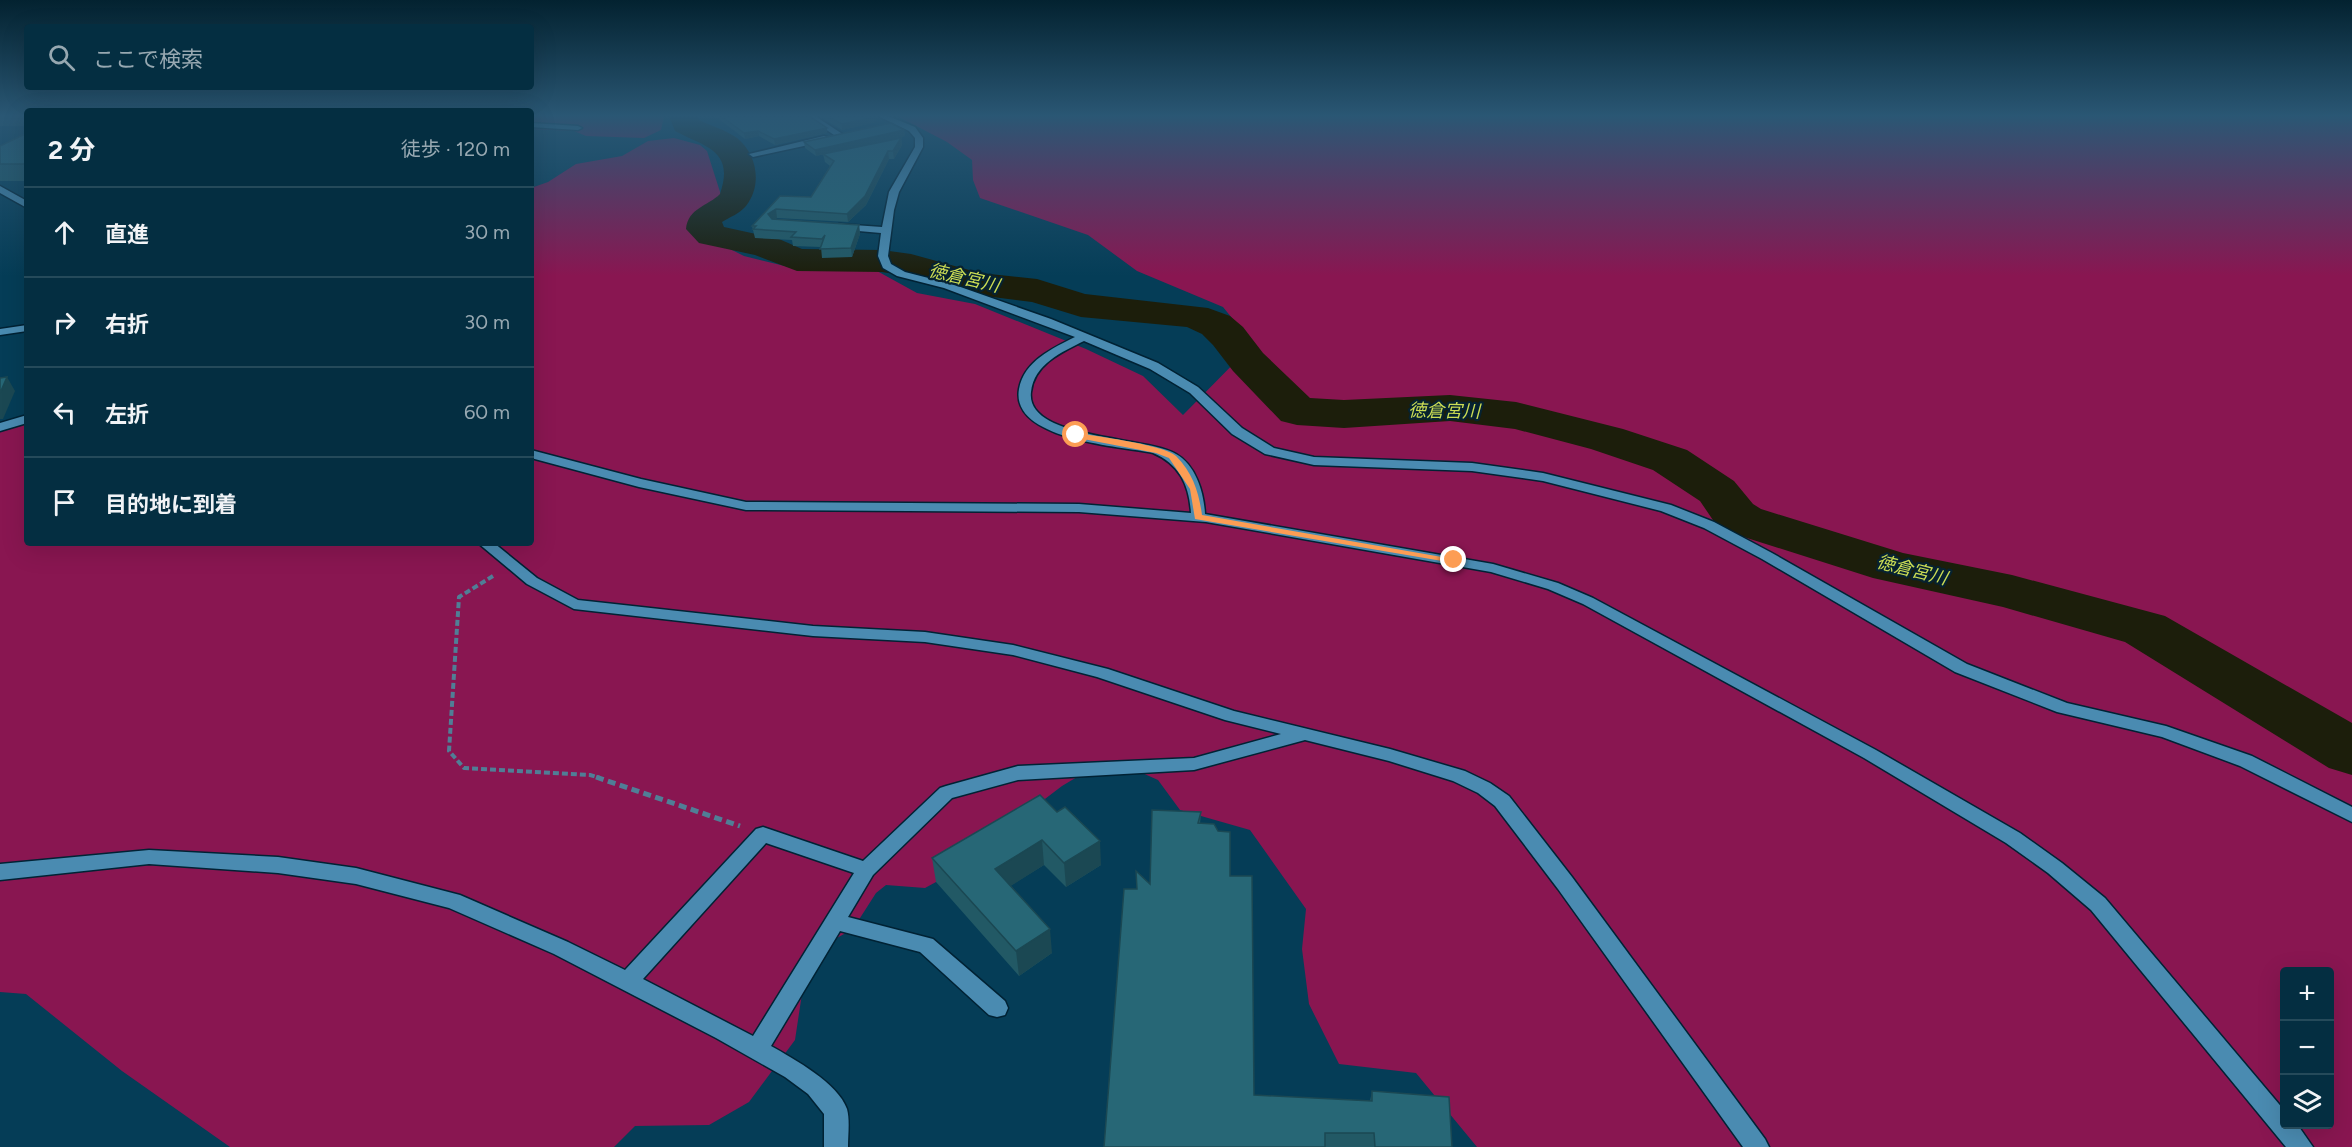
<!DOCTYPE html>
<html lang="ja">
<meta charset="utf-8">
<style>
body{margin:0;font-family:Figtree,"Noto Sans JP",sans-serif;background:#123a4c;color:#f1f3f6}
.controls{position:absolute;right:18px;bottom:18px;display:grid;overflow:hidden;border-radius:6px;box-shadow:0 6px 24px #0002}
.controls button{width:54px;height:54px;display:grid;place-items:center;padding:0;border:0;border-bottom:2px solid #254a5a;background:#042e41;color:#f1f3f6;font:30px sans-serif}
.stop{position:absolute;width:18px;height:18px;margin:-14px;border:4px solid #fc9d54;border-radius:50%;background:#fff}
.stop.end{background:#fc9d54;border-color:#fff;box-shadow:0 2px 6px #0008}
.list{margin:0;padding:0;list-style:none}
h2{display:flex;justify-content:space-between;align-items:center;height:78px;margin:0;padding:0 24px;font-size:26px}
h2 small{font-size:20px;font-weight:400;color:#97a8b1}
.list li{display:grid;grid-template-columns:39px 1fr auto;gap:18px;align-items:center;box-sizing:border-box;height:90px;padding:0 24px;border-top:2px solid #254a5a}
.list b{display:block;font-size:22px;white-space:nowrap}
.list em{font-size:20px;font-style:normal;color:#97a8b1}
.icon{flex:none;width:33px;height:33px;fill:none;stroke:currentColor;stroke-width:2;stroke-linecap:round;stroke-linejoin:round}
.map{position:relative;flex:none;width:2352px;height:1147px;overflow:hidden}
.search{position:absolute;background:#042e41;box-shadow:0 6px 24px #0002;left:24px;top:24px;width:510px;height:66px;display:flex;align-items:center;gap:15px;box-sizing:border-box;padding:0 21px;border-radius:6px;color:#97a8b1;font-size:22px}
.panel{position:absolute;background:#042e41;box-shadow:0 6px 24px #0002;left:24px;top:108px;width:510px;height:438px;border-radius:6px}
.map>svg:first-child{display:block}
.green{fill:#891651;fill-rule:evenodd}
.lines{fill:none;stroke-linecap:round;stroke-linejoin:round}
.river{fill:#1c1e0b;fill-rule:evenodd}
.minor-casing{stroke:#002234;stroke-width:3}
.path-far1{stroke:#507e96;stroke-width:4;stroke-dasharray:6 3;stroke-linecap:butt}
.path{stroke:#507e96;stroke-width:5;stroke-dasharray:8 4.5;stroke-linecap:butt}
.minor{fill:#4a8bb1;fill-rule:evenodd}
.wall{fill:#225965}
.shaded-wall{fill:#1b4853}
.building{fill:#276776;stroke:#1b4853;stroke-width:1.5}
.route{fill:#fc9d54}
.labels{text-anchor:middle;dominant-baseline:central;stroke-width:4.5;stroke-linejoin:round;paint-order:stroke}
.water-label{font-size:18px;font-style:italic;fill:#ccdd54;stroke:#062231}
</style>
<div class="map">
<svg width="2352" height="1147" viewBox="0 0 2352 1147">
<rect width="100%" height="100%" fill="#053d57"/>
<!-- green -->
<g class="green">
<polygon points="531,116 664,116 661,130 644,138 586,136 574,131 531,129"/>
<path d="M897,116H2352V1147H1477L1416,1073L1339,1064L1309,1004L1302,949L1306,909L1250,830L1180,810L1158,780L1122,764L1087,771L1062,786L936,882L925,888L886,885L876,893L853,929L808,954L795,1040L749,1102L709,1125L635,1126L614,1147H230L122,1071L26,994L0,992V432L27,422V543H531V188L548,182L576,164L622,156L648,141L674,138L700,145L707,151L721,195L701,212L694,222L697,241L724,246L744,256L789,267L877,271L917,293L975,304L1086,349L1143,376L1183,415L1253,344L1223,307L1137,271L1088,235L980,198L973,180L972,160L947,142ZM2284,972H2330V1124H2284Z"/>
</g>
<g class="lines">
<!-- river -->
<path class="river" d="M669,116H697L699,120C711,126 726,130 737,138C758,155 762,186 746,206C739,214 730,217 722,222L724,227L779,239L802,249L882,250L911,254L980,273L1037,279L1085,294L1208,308L1230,316L1243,327L1263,353L1310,398L1344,400L1450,395L1516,402L1623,429L1687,450L1734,481L1753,504L1761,509L1903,553L2012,575L2165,616L2352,723V775L2329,768L2125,642L2003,607L1873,578L1725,531L1717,526L1700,501L1653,470L1591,449L1515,429L1450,421L1344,428L1297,425L1281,421L1233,371L1213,345L1202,334L1187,327L1081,317L1032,302L977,295L907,276L882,272L797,271L755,255L699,243L686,229C688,208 708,206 720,194C735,150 705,147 675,131Z"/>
<defs>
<g id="minor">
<polygon points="806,116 815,116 844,135 837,137"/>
<path d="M878,116H888L915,127L923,138V147L899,192L894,210L888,256L891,264L905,272L952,284L1051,319L1158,363L1198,387L1242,428L1274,448L1314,457L1472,463L1543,473L1671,505L1714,522L1772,553L1967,664L2067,703L2166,726L2252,756L2352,807V822L2240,766L2162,737L2057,712L1955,672L1762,559L1704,528L1661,511L1543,481L1472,471L1314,465L1265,454L1232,434L1190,393L1150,369L1084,341C1062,352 1034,364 1031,392C1025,440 1147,436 1176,454C1196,465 1204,493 1205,514L1493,564L1558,583L1593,598L1876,750L2020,833L2062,863L2105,898L2284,1110V1124H2297L2313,1147H2286L2091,910L2048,873L2006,843L1864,758L1583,604L1548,589L1491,572L1206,522L1079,512L746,510L639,487L531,458V450L641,479L746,502L1079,504L1191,513C1189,484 1179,464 1153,453C1119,446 1010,440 1019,389C1024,361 1053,348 1075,337L944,288L897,276L883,268L878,256L881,233L836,229L834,227L839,224L882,227L889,192L915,147V138L909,131Z"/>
<polygon points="531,123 578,126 582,128 578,130 531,127"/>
<polygon points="824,136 827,137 827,141 753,157 749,154"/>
<polygon points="0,186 27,201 27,208 0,193"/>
<polygon points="27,325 27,331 0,335 0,329"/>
<polygon points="27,415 27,423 0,431 0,423"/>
<path d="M478,543H494L537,578L578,600L813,626L925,632L1013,645L1108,669L1234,711L1390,749L1465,771L1490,783L1509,796L1572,877L1765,1139L1769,1147H1743L1558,889L1495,806L1478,793L1453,781L1389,761L1305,740L1194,770L1018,780L952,798L873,875L848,917L933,939L1005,1001L1008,1008L1005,1015L997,1017L989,1015L920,952L840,931L771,1046C794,1059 838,1083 847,1109C850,1120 848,1135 848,1147H824V1114L808,1094L785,1077L716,1038L554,954L449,908L356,884L278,873L149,864L0,880V864L149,850L278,857L356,868L460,895L568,942L625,970L756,829L763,827L863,861L940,788L946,786L1018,766L1194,758L1281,734L1225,720L1097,677L1013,655L925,642L813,636L574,609L527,584ZM766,843L854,873L753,1036L643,979Z"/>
</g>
</defs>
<!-- minor casing -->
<use href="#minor" class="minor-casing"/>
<!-- path-far1 -->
<polyline class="path-far1" points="493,576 459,597 449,751 464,768 590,775 600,778"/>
<!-- path -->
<polyline class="path" points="596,777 740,826"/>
<!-- minor -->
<use href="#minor" class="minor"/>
</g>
<!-- wall -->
<g class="wall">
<rect x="0" y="116" width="27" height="10"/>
<polygon points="715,116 809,116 827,128 827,133 775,145 759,136 745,139"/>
<polygon points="819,116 873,116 875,117 876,122 842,130"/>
<polygon points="904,130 905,136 816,156 805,148 804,142"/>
<polygon points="27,133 27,181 0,181 0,146"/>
<polygon points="901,138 902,145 894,159 889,159 866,205 848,222 777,218 775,219 859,225 860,234 852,257 822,258 821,247 793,246 792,240 755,238 752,226 780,196 811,197 830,166 825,162 823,154"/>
<polygon points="1040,795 1101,865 1066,887 1044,865 1010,886 1052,953 1019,976 936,882 932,858"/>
<polygon points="1201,812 1200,824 1230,876 1254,1095 1370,1101 1372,1091 1452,1147 1104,1147 1137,889 1150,884"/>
</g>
<!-- shaded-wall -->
<g class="shaded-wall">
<polygon points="875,117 876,122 842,130 842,124"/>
<polygon points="827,128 827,133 775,145 774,139"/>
<polygon points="904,130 905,136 816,156 815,150"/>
<polygon points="758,131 759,136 745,139 744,133"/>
<polygon points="901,138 902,145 894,159 893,151"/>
<polygon points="888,151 889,159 866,205 848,222 847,214"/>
<polygon points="776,209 777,218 770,223 768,214"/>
<polygon points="859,225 860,234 852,257 851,248"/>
<polygon points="7,377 15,391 3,419 0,419 0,393"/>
<polygon points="1042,840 1044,865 998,894 995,869"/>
<polygon points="1100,841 1101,865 1066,887 1064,863"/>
<polygon points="1050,929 1052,953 1019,976 1016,951"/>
</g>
<!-- building -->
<g class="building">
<polygon points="721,116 809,116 827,128 774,139 758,131 744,133"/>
<polygon points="827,116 873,116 875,117 842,124"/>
<polygon points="891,123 904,130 815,150 804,142"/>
<polygon points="27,133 27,164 0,164 0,146"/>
<polygon points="901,138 893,151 888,151 865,196 847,214 776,209 768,214 772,219 859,225 851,248 820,249 825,235 822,239 791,237 796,232 753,229 756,226 752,226 780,196 811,197 834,161 823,154"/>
<polygon points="7,377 0,393 0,378"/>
<polygon points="1040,795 1057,812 1065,807 1100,841 1064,863 1042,840 995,869 1050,929 1016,951 932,858"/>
<polygon points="1152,810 1201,812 1198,823 1214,824 1218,831 1230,832 1230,876 1252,876 1254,1095 1372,1101 1372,1091 1449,1097 1452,1147 1375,1147 1374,1133 1325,1133 1325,1147 1104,1147 1124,889 1137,889 1136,871 1150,884"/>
</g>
<!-- sky -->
<linearGradient id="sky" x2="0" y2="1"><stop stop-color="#032230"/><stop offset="0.42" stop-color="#2a5774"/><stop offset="1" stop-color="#2a5774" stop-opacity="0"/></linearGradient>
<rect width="2352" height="276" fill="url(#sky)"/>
<!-- route -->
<path class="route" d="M1076,433C1095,436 1165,445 1176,456C1193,473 1199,493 1202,515L1459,560L1454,563L1195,519L1190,489L1169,458L1156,453L1073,437Z"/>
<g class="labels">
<!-- water labels -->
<g class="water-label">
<text transform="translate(964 278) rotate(13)">徳倉宮川</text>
<text transform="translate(1444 411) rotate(1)">徳倉宮川</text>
<text transform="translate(1912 570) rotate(14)">徳倉宮川</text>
</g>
</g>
</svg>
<div class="controls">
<button>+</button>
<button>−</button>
<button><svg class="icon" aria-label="layers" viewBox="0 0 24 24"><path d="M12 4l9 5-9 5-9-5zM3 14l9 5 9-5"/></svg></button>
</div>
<div class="stop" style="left:1076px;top:435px"></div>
<div class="stop end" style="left:1454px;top:560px"></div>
<div class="search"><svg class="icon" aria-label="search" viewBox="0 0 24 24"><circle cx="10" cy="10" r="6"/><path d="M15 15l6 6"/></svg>ここで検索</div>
<section class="panel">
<h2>2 分<small>徒歩 · 120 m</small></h2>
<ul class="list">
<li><svg class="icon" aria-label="ahead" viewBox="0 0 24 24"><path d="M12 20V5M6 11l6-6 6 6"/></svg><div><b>直進</b></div><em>30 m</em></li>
<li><svg class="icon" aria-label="right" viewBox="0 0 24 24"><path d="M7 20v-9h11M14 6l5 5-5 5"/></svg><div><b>右折</b></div><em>30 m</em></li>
<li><svg class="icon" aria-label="left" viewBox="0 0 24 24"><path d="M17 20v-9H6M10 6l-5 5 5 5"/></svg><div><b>左折</b></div><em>60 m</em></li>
<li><svg class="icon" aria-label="arrive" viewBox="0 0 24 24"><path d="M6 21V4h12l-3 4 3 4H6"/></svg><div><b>目的地に到着</b></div></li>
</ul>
</section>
</div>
